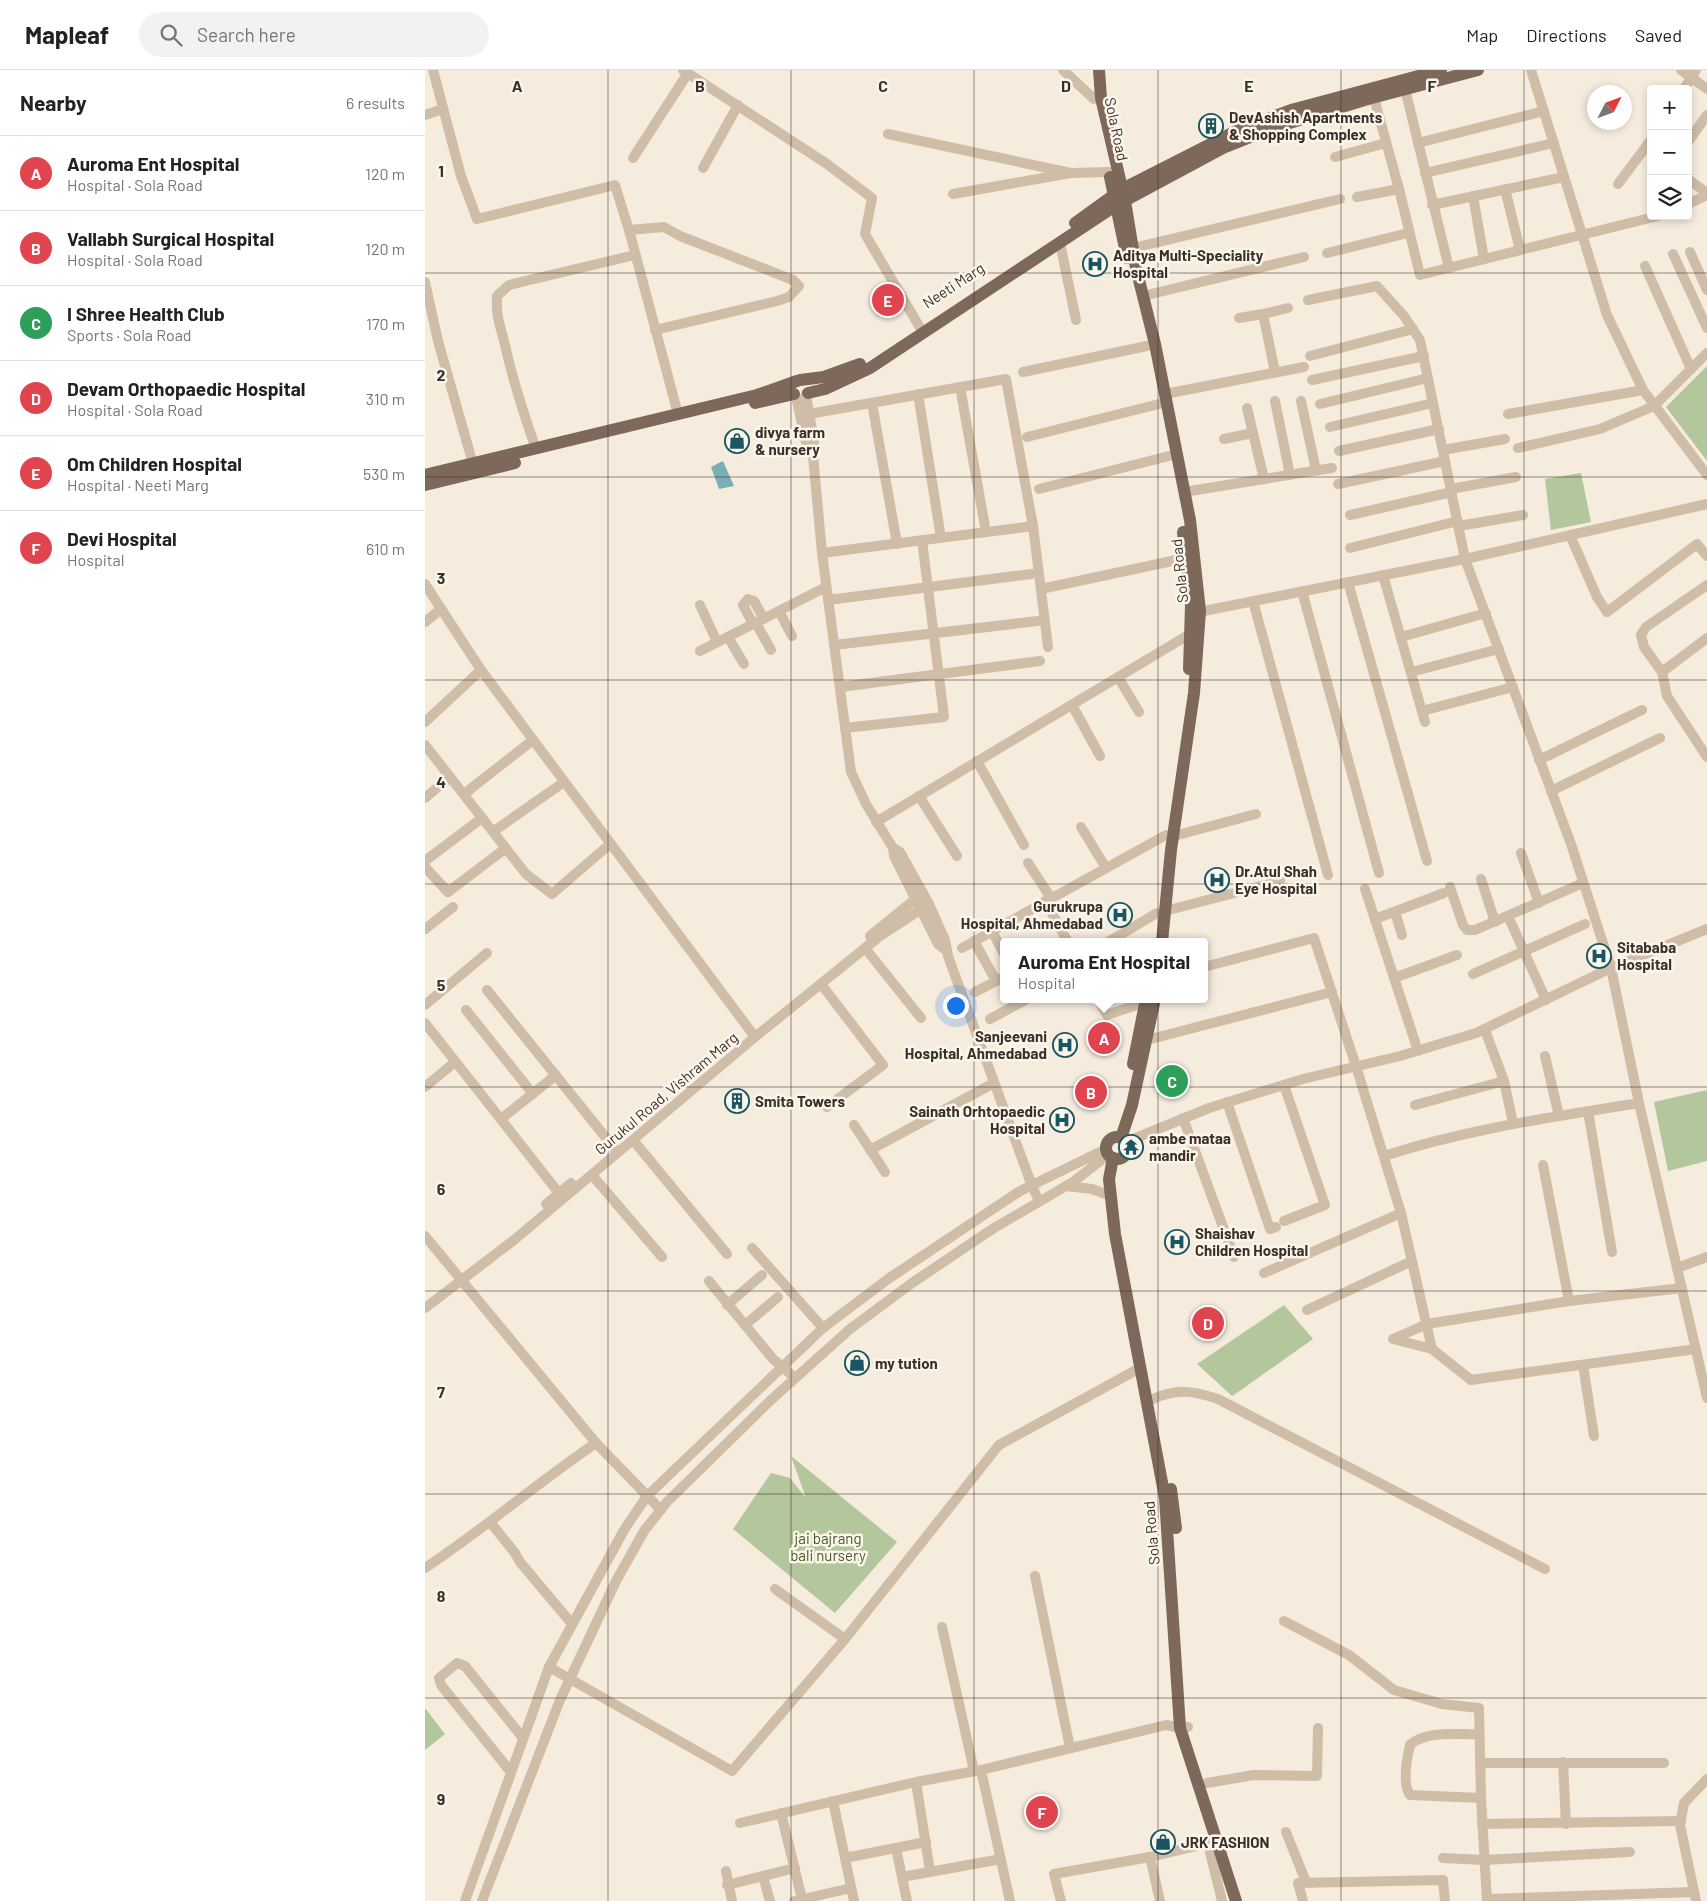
<!DOCTYPE html>
<meta charset="utf-8">
<style>
body{margin:0;font-family:Barlow,sans-serif;background:#f2f2f2;color:#222}
.controls{position:absolute;right:15px;top:15px;display:grid;overflow:hidden;border-radius:5px;box-shadow:0 2px 8px #0003}
.controls button{width:45px;height:45px;display:grid;place-items:center;padding:0;border:0;border-bottom:1px solid #e0e0e0;background:#fff;color:#222;font:25px sans-serif}
.compass{position:absolute;left:1162px;top:15px;width:45px;height:45px;border-radius:50%;background:#fff;box-shadow:0 2px 8px #0003;rotate:48deg}
.you{position:absolute;left:530px;top:935px;width:18px;height:18px;margin:-12px;border:4px solid #fff;border-radius:50%;background:#1a73e8;box-shadow:0 0 0 8px #1a73e833}
.badge{display:grid;place-items:center;width:32px;height:32px;border-radius:50%;background:#db2777;color:#fff;font-size:16px;font-weight:700}
.pin{position:absolute;translate:-50% -50%;border:2px solid #fff;box-shadow:0 1px 5px #0006}
.popup{position:absolute;left:575px;top:868px;width:208px;height:65px;box-sizing:border-box;display:grid;place-content:center;border-radius:5px;background:#fff;filter:drop-shadow(0 1px 4px #0005);font-size:16px;white-space:nowrap;color:#767676}
.popup b{font-size:19px;color:#222}
.popup::after{content:'';position:absolute;left:50%;top:100%;margin-left:-10px;border:10px solid transparent;border-top-color:#fff}
.list{margin:0;padding:0;list-style:none}
h2{display:flex;justify-content:space-between;align-items:center;height:65px;margin:0;padding:0 20px;font-size:21px}
h2 small{font-size:16px;font-weight:400;color:#767676}
.list li{display:grid;grid-template-columns:32px 1fr auto;gap:15px;align-items:center;box-sizing:border-box;height:75px;padding:0 20px;border-top:1px solid #e0e0e0}
.list b{display:block;font-size:19px;white-space:nowrap}
.list p{margin:0;font-size:16px;white-space:nowrap;color:#767676}
.list em{font-size:16px;font-style:normal;color:#767676}
.icon{flex:none;width:28px;height:28px;fill:none;stroke:currentColor;stroke-width:2;stroke-linecap:round;stroke-linejoin:round}
.map{position:relative;flex:none;width:1282px;height:1831px;overflow:hidden}
header{display:flex;align-items:center;gap:30px;box-sizing:border-box;height:70px;padding:0 25px;background:#fff;border-bottom:1px solid #e0e0e0}
header strong{font-size:24px}
nav{display:flex;gap:28px;margin-inline-start:auto;font-size:18px}
.search{width:350px;height:45px;background:#f2f2f2;display:flex;align-items:center;gap:12px;box-sizing:border-box;padding:0 18px;border-radius:28px;color:#767676;font-size:19px}
main{display:flex}
aside{flex:1;background:#fff}
.map>svg:first-child{display:block}
.green{fill:#b4c69c}
.water{fill:#7aadb5}
.lines{fill:none;stroke-linecap:round;stroke-linejoin:round}
.minor{stroke:#cfbda8;stroke-width:10}
.major{stroke:#7e6859;stroke-width:12}
.grid{fill:none;stroke:#3b3029;stroke-width:1;stroke-opacity:0.55}
.labels{text-anchor:middle;dominant-baseline:central;stroke-width:5;stroke-linejoin:round;paint-order:stroke}
.poi-label{font-size:15px;font-weight:bold;fill:#3b3029;stroke:#fcf5eb;text-anchor:start}
.street-label{font-size:15px;fill:#3b3029;stroke:#fcf5eb}
.park-label{font-size:15px;fill:#455c2a;stroke:#fcf5eb}
.grid-label{font-size:16px;text-anchor:middle;font-weight:bold;fill:#3b3029;stroke:#fcf5eb;stroke-width:5;stroke-linejoin:round;paint-order:stroke}
</style>
<header>
<strong>Mapleaf</strong>
<div class="search"><svg class="icon" aria-label="search" viewBox="0 0 24 24"><circle cx="10" cy="10" r="6"/><path d="M15 15l6 6"/></svg>Search here</div>
<nav><a>Map</a><a>Directions</a><a>Saved</a></nav>
</header>
<main>
<aside>
<h2>Nearby<small>6 results</small></h2>
<ul class="list">
<li><span class="badge" style="background:#e0444e">A</span><div><b>Auroma Ent Hospital</b><p>Hospital · Sola Road</p></div><em>120 m</em></li>
<li><span class="badge" style="background:#e0444e">B</span><div><b>Vallabh Surgical Hospital</b><p>Hospital · Sola Road</p></div><em>120 m</em></li>
<li><span class="badge" style="background:#2e9e5b">C</span><div><b>I Shree Health Club</b><p>Sports · Sola Road</p></div><em>170 m</em></li>
<li><span class="badge" style="background:#e0444e">D</span><div><b>Devam Orthopaedic Hospital</b><p>Hospital · Sola Road</p></div><em>310 m</em></li>
<li><span class="badge" style="background:#e0444e">E</span><div><b>Om Children Hospital</b><p>Hospital · Neeti Marg</p></div><em>530 m</em></li>
<li><span class="badge" style="background:#e0444e">F</span><div><b>Devi Hospital</b><p>Hospital</p></div><em>610 m</em></li>
</ul>
</aside>
<div class="map">
<svg width="1282" height="1831" viewBox="0 0 1282 1831">
<rect width="100%" height="100%" fill="#f5ecde"/>
<!-- green -->
<g class="green">
<polygon points="1282,296 1282,391 1241,337"/>
<polygon points="1156,403 1166,452 1126,460 1120,409"/>
<polygon points="1282,1020 1282,1091 1243,1101 1229,1032"/>
<polygon points="859,1235 888,1269 816,1320 807,1326 772,1294"/>
<polygon points="366,1386 472,1472 410,1543 308,1459 346,1403 365,1408 381,1428"/>
<polygon points="0,1638 20,1664 0,1680"/>
</g>
<!-- water -->
<polygon class="water" points="298,391 309,416 294,419 286,397"/>
<g class="lines">
<!-- minor -->
<g class="minor">
<polyline points="8,0 36,106 52,149 190,115 204,160 253,344"/>
<polyline points="258,0 402,94 447,128 440,164 494,256"/>
<polyline points="638,0 669,29 676,28"/>
<polyline points="1106,0 1182,245 1218,320 1282,405"/>
<polyline points="1256,0 1282,19"/>
<polyline points="980,19 1024,198"/>
<polyline points="1259,19 1271,0"/>
<polyline points="0,45 18,39"/>
<polyline points="463,64 646,103"/>
<polyline points="1263,72 1282,45"/>
<polyline points="993,73 1119,41"/>
<polyline points="910,87 961,73"/>
<polyline points="208,88 263,3"/>
<polyline points="278,98 313,35"/>
<polyline points="1000,103 1129,73"/>
<polyline points="1263,109 1282,123"/>
<polyline points="1193,114 1226,70"/>
<polyline points="974,119 995,205 1233,146"/>
<polyline points="1080,119 1095,180"/>
<polyline points="528,124 646,103 684,102"/>
<polyline points="1048,126 1059,189"/>
<polyline points="932,127 974,119 949,28"/>
<polyline points="1263,134 1282,125"/>
<polyline points="1007,135 1139,107"/>
<polyline points="204,160 239,157 255,166 368,210 374,216 364,227 352,231 230,260"/>
<polyline points="635,173 651,250"/>
<polyline points="708,178 915,129"/>
<polyline points="1265,182 1282,220"/>
<polyline points="902,183 983,163"/>
<polyline points="1248,184 1282,258"/>
<polyline points="1220,196 1266,299"/>
<polyline points="0,212 13,271 48,394"/>
<polyline points="718,226 879,187"/>
<polyline points="883,230 952,216 979,246 995,270 1040,489 1146,774 1186,898 1214,1033 1282,1328"/>
<polyline points="838,244 863,238"/>
<polyline points="814,248 838,244 850,302"/>
<polyline points="885,286 988,259"/>
<polyline points="598,302 722,276"/>
<polyline points="887,310 999,286"/>
<polyline points="535,317 561,462"/>
<polyline points="493,324 516,468"/>
<polyline points="740,324 879,297"/>
<polyline points="381,325 389,371 388,386 397,483 426,702 441,734 468,778 469,786 513,874 522,881"/>
<polyline points="371,326 381,373 388,386"/>
<polyline points="850,331 865,405"/>
<polyline points="876,331 891,400"/>
<polyline points="447,333 472,474"/>
<polyline points="895,334 1003,308"/>
<polyline points="822,338 839,409 907,398"/>
<polyline points="384,344 581,309 608,456 623,577"/>
<polyline points="1083,344 1218,320"/>
<polyline points="905,357 1008,333"/>
<polyline points="602,367 734,334"/>
<polyline points="799,369 828,363"/>
<polyline points="1093,378 1175,359 1229,336 1282,283"/>
<path d="M111,379C99,345 88,311 80,275C75,254 71,248 72,226L84,215L210,185"/>
<polyline points="1018,380 1080,369"/>
<polyline points="914,381 1014,359"/>
<polyline points="913,414 1020,391"/>
<polyline points="614,419 744,386"/>
<polyline points="1026,419 1091,407"/>
<polyline points="759,422 839,409"/>
<polyline points="925,445 1027,422"/>
<polyline points="1034,456 1098,445"/>
<polyline points="1145,465 1172,527 1182,542 1272,474 1282,486"/>
<polyline points="925,478 1033,451"/>
<polyline points="397,483 608,456"/>
<polyline points="958,505 1000,652"/>
<polyline points="923,512 1002,791"/>
<polyline points="0,514 56,600 330,967"/>
<polyline points="1282,515 1221,557 1216,565 1219,577 1237,602 1242,626 1282,687"/>
<polyline points="616,519 761,488"/>
<polyline points="877,521 954,803"/>
<polyline points="403,530 606,504"/>
<polyline points="828,531 903,805"/>
<polyline points="275,535 292,572"/>
<polyline points="354,541 367,566"/>
<polyline points="769,543 1040,489 1282,434"/>
<polyline points="0,552 16,539"/>
<polyline points="331,553 346,580"/>
<polyline points="328,554 318,535 323,529 329,531 339,549"/>
<polyline points="303,567 319,594"/>
<polyline points="976,567 1061,543"/>
<polyline points="409,575 613,551"/>
<polyline points="275,581 401,517"/>
<polyline points="986,602 1074,579"/>
<polyline points="1237,602 1282,568"/>
<polyline points="693,607 714,642"/>
<polyline points="415,617 615,591"/>
<polyline points="647,635 675,686"/>
<polyline points="997,641 1088,617"/>
<polyline points="0,652 56,600"/>
<polyline points="420,658 519,647 497,470"/>
<polyline points="0,675 101,804 127,824 185,774"/>
<polyline points="1114,690 1217,640"/>
<polyline points="552,691 599,775"/>
<polyline points="1126,721 1235,668"/>
<polyline points="39,724 108,670"/>
<polyline points="494,726 532,786"/>
<polyline points="0,728 25,707"/>
<polyline points="451,752 765,564"/>
<polyline points="656,757 681,798"/>
<polyline points="69,761 139,712"/>
<polyline points="749,766 831,744"/>
<polyline points="468,778 475,782 504,834 520,870 523,886 607,1116 614,1131"/>
<polyline points="1096,783 1114,833"/>
<polyline points="0,791 57,748"/>
<polyline points="603,793 626,828"/>
<polyline points="0,797 23,822 81,778"/>
<polyline points="1056,809 1070,852"/>
<polyline points="1025,817 1038,855 1042,860 1050,860 1158,813"/>
<polyline points="940,819 993,981"/>
<polyline points="620,831 643,872"/>
<polyline points="740,841 855,811"/>
<polyline points="970,842 977,865"/>
<polyline points="1083,846 1121,930"/>
<polyline points="950,849 1019,823"/>
<polyline points="0,859 28,837"/>
<polyline points="567,861 579,884"/>
<polyline points="445,866 498,823"/>
<polyline points="549,871 571,911"/>
<polyline points="683,872 732,843"/>
<polyline points="440,878 496,948"/>
<polyline points="537,878 741,765"/>
<polyline points="779,897 889,868 931,996 976,1143 1007,1279"/>
<polyline points="1048,904 1160,854"/>
<polyline points="969,908 1032,885"/>
<polyline points="396,914 458,995 402,1037"/>
<polyline points="62,920 190,1079"/>
<polyline points="550,922 579,907"/>
<polyline points="673,929 682,945 720,932"/>
<polyline points="0,935 62,883"/>
<polyline points="41,940 108,1024"/>
<polyline points="565,949 602,929"/>
<polyline points="0,953 137,1127"/>
<polyline points="1060,960 1079,1011 1088,1053"/>
<polyline points="722,970 907,922"/>
<polyline points="1120,986 1134,1046"/>
<polyline points="0,1017 30,992"/>
<polyline points="802,1032 845,1159 851,1157"/>
<polyline points="990,1035 1079,1011"/>
<polyline points="1163,1041 1187,1182"/>
<polyline points="758,1048 809,1187"/>
<polyline points="76,1049 131,1005"/>
<polyline points="429,1055 460,1102"/>
<polyline points="208,1070 302,1184"/>
<polyline points="701,1072 784,1038 878,1009 975,986 1051,963 1186,898 1282,859"/>
<polyline points="445,1080 569,1013"/>
<path d="M959,1086C1042,1059 1128,1047 1214,1033"/>
<polyline points="1118,1095 1144,1231"/>
<polyline points="167,1105 237,1187"/>
<polyline points="641,1116 667,1119 686,1126"/>
<polyline points="121,1134 146,1113"/>
<polyline points="859,1151 900,1135 859,1015"/>
<polyline points="0,1166 171,1373 236,1440"/>
<polyline points="327,1178 398,1258"/>
<polyline points="1252,1198 1282,1187"/>
<polyline points="839,1203 976,1143"/>
<polyline points="284,1211 348,1289 370,1308"/>
<polyline points="1257,1218 1144,1231 1002,1254 968,1269 1007,1279 1046,1310 1271,1279"/>
<polyline points="302,1235 337,1205"/>
<polyline points="0,1238 89,1170 330,967 455,866 504,834"/>
<polyline points="882,1240 987,1191"/>
<polyline points="320,1255 353,1227"/>
<polyline points="1158,1295 1169,1366"/>
<path d="M728,1329C752,1318 769,1321 793,1329L1120,1499"/>
<polyline points="65,1452 90,1483 95,1492 147,1554"/>
<path d="M0,1498C59,1459 112,1413 171,1373"/>
<polyline points="610,1506 645,1678"/>
<polyline points="350,1519 420,1569"/>
<polyline points="859,1551 924,1585 969,1620 1017,1634 1054,1638 1056,1728 1062,1831"/>
<polyline points="517,1557 549,1701"/>
<polyline points="124,1597 307,1701 420,1569 574,1375 715,1298"/>
<path d="M1054,1664C1033,1665 1001,1660 985,1675C982,1688 977,1714 985,1725L1056,1728"/>
<polyline points="1138,1692 1141,1754"/>
<polyline points="1055,1693 1239,1693"/>
<polyline points="556,1700 585,1831"/>
<polyline points="85,1701 16,1615 14,1608 32,1593 40,1596 98,1668"/>
<polyline points="491,1712 505,1801"/>
<polyline points="782,1713 829,1705 892,1706 893,1658"/>
<polyline points="408,1731 429,1831"/>
<polyline points="356,1743 377,1829"/>
<polyline points="315,1753 491,1712 556,1700 741,1655 755,1658 763,1657"/>
<polyline points="1057,1754 1256,1751"/>
<polyline points="861,1762 881,1812"/>
<polyline points="471,1778 482,1831"/>
<polyline points="784,1778 797,1831"/>
<polyline points="725,1787 735,1831"/>
<polyline points="420,1788 501,1772"/>
<polyline points="1018,1788 1059,1790 1205,1782"/>
<polyline points="301,1801 307,1831"/>
<polyline points="338,1806 345,1831"/>
<polyline points="477,1807 576,1789"/>
<polyline points="302,1815 370,1798"/>
<polyline points="1062,1829 1269,1822"/>
<polyline points="40,1831 124,1597 199,1460 222,1426 398,1258 463,1209 595,1121 681,1079"/>
<polyline points="57,1831 135,1630 191,1511 219,1461 242,1432 347,1329 425,1259 487,1213 569,1158 648,1112 684,1084"/>
<polyline points="369,1831 426,1818"/>
<polyline points="636,1831 629,1804 725,1787 793,1771"/>
<polyline points="878,1831 873,1813 1018,1810 1020,1831"/>
<polyline points="1271,1831 1255,1755 1259,1733 1282,1709"/>
</g>
<!-- major -->
<g class="major">
<polyline points="674,0 676,28 700,131 711,198 730,274 765,450 775,541 769,623 746,780 737,872"/>
<polyline points="685,107 702,188"/>
<polyline points="650,153 697,119 811,61 866,40 1016,0"/>
<polyline points="375,310 399,307 435,294"/>
<polyline points="383,323 400,319 445,298 690,136 798,78 845,59 943,29 1053,0"/>
<polyline points="330,333 369,324"/>
<polyline points="0,405 332,325 372,311"/>
<polyline points="0,415 90,393"/>
<polyline points="758,462 766,536 764,599"/>
<polyline points="708,994 721,929"/>
<circle cx="692" cy="1078" r="11"/>
<polyline points="696,1068 707,1035 730,929"/>
<polyline points="688,1088 684,1109 690,1164 740,1428 755,1658 811,1831"/>
<polyline points="746,1419 751,1458"/>
</g>
</g>
<!-- grid -->
<path class="grid" d="M183,0V1831M366,0V1831M549,0V1831M733,0V1831M916,0V1831M1099,0V1831M0,203H1282M0,407H1282M0,610H1282M0,814H1282M0,1017H1282M0,1221H1282M0,1424H1282M0,1628H1282"/>
<!-- icons -->
<defs>
<symbol id="building-ring" viewBox="-11 -11 22 22"><circle r="9.5" fill="#fcf5eb" stroke="#1a5661" stroke-width="1.5"/><path d="M-4-6H4V6H1V3H-1V6H-4ZM-2.5-4.3h1.7v1.8h-1.7ZM.8-4.3h1.7v1.8H.8ZM-2.5-1h1.7V.8h-1.7ZM.8-1h1.7V.8H.8Z" fill="#1a5661"/></symbol>
<symbol id="hospital-ring" viewBox="-11 -11 22 22"><circle r="9.5" fill="#fcf5eb" stroke="#1a5661" stroke-width="1.5"/><path d="M-5-5h3v3.5h4V-5h3V5h-3V1.5h-4V5h-3Z" fill="#1a5661"/></symbol>
<symbol id="shop-ring" viewBox="-11 -11 22 22"><circle r="9.5" fill="#fcf5eb" stroke="#1a5661" stroke-width="1.5"/><path d="M-5-2.5h2.3a2.7 3.5 0 0 1 5.4 0H5L5.5 6h-11ZM-1.5-2.5h3a1.5 2.3 0 0 0-3 0Z" fill="#1a5661"/></symbol>
<symbol id="temple-ring" viewBox="-11 -11 22 22"><circle r="9.5" fill="#fcf5eb" stroke="#1a5661" stroke-width="1.5"/><path d="M0-6L5-2H3V0L6.5 2.5H4V6H1.5V3h-3V6H-4V2.5H-6.5L-3 0V-2H-5Z" fill="#1a5661"/></symbol>
</defs>
<g fill-rule="evenodd">
<use href="#building-ring" x="772" y="42" width="28" height="28"/>
<use href="#hospital-ring" x="656" y="180" width="28" height="28"/>
<use href="#shop-ring" x="298" y="357" width="28" height="28"/>
<use href="#hospital-ring" x="778" y="796" width="28" height="28"/>
<use href="#hospital-ring" x="681" y="831" width="28" height="28"/>
<use href="#hospital-ring" x="1160" y="872" width="28" height="28"/>
<use href="#hospital-ring" x="626" y="961" width="28" height="28"/>
<use href="#building-ring" x="298" y="1017" width="28" height="28"/>
<use href="#hospital-ring" x="623" y="1036" width="28" height="28"/>
<use href="#temple-ring" x="692" y="1063" width="28" height="28"/>
<use href="#hospital-ring" x="738" y="1158" width="28" height="28"/>
<use href="#shop-ring" x="418" y="1279" width="28" height="28"/>
<use href="#shop-ring" x="724" y="1758" width="28" height="28"/>
</g>
<g class="labels">
<!-- poi labels -->
<g class="poi-label">
<text x="804" y="47">DevAshish Apartments<tspan x="804" dy="17">&amp; Shopping Complex</tspan></text>
<text x="688" y="185">Aditya Multi-Speciality<tspan x="688" dy="17">Hospital</tspan></text>
<text x="330" y="362">divya farm<tspan x="330" dy="17">&amp; nursery</tspan></text>
<text x="810" y="801">Dr.Atul Shah<tspan x="810" dy="17">Eye Hospital</tspan></text>
<text x="678" y="836" text-anchor="end">Gurukrupa<tspan x="678" dy="17">Hospital, Ahmedabad</tspan></text>
<text x="1192" y="877">Sitababa<tspan x="1192" dy="17">Hospital</tspan></text>
<text x="622" y="966" text-anchor="end">Sanjeevani<tspan x="622" dy="17">Hospital, Ahmedabad</tspan></text>
<text x="330" y="1031">Smita Towers</text>
<text x="620" y="1041" text-anchor="end">Sainath Orhtopaedic<tspan x="620" dy="17">Hospital</tspan></text>
<text x="724" y="1068">ambe mataa<tspan x="724" dy="17">mandir</tspan></text>
<text x="770" y="1163">Shaishav<tspan x="770" dy="17">Children Hospital</tspan></text>
<text x="450" y="1293">my tution</text>
<text x="756" y="1772">JRK FASHION</text>
</g>
<!-- street labels -->
<g class="street-label">
<text transform="translate(692 59) rotate(78)">Sola Road</text>
<text transform="translate(528 215) rotate(-33)">Neeti Marg</text>
<text transform="translate(754 501) rotate(-96)">Sola Road</text>
<text transform="translate(241 1023) rotate(-40)">Gurukul Road, Vishram Marg</text>
<text transform="translate(726 1463) rotate(-95)">Sola Road</text>
</g>
<!-- park labels -->
<g class="park-label">
<text x="403" y="1468">jai bajrang<tspan x="403" dy="17">bali nursery</tspan></text>
</g>
</g>
<g class="grid-label">
<text x="92" y="22">A</text>
<text x="275" y="22">B</text>
<text x="458" y="22">C</text>
<text x="641" y="22">D</text>
<text x="824" y="22">E</text>
<text x="1007" y="22">F</text>
<text x="16" y="107">1</text>
<text x="16" y="311">2</text>
<text x="16" y="514">3</text>
<text x="16" y="718">4</text>
<text x="16" y="921">5</text>
<text x="16" y="1125">6</text>
<text x="16" y="1328">7</text>
<text x="16" y="1532">8</text>
<text x="16" y="1735">9</text>
</g>
</svg>
<div class="controls">
<button>+</button>
<button>−</button>
<button><svg class="icon" aria-label="layers" viewBox="0 0 24 24"><path d="M12 4l9 5-9 5-9-5zM3 14l9 5 9-5"/></svg></button>
</div>
<svg class="compass" viewBox="-18 -18 36 36"><path d="M0-13l5 13h-10z" fill="#e53935"/><path d="M0 13l5-13h-10z" fill="#767676"/></svg>
<div class="you"></div>
<div class="pin badge" style="left:679px;top:968px;background:#e0444e">A</div>
<div class="popup"><b>Auroma Ent Hospital</b>Hospital</div>
<div class="pin badge" style="left:666px;top:1022px;background:#e0444e">B</div>
<div class="pin badge" style="left:747px;top:1011px;background:#2e9e5b">C</div>
<div class="pin badge" style="left:783px;top:1253px;background:#e0444e">D</div>
<div class="pin badge" style="left:463px;top:230px;background:#e0444e">E</div>
<div class="pin badge" style="left:617px;top:1742px;background:#e0444e">F</div>
</div>
</main>
